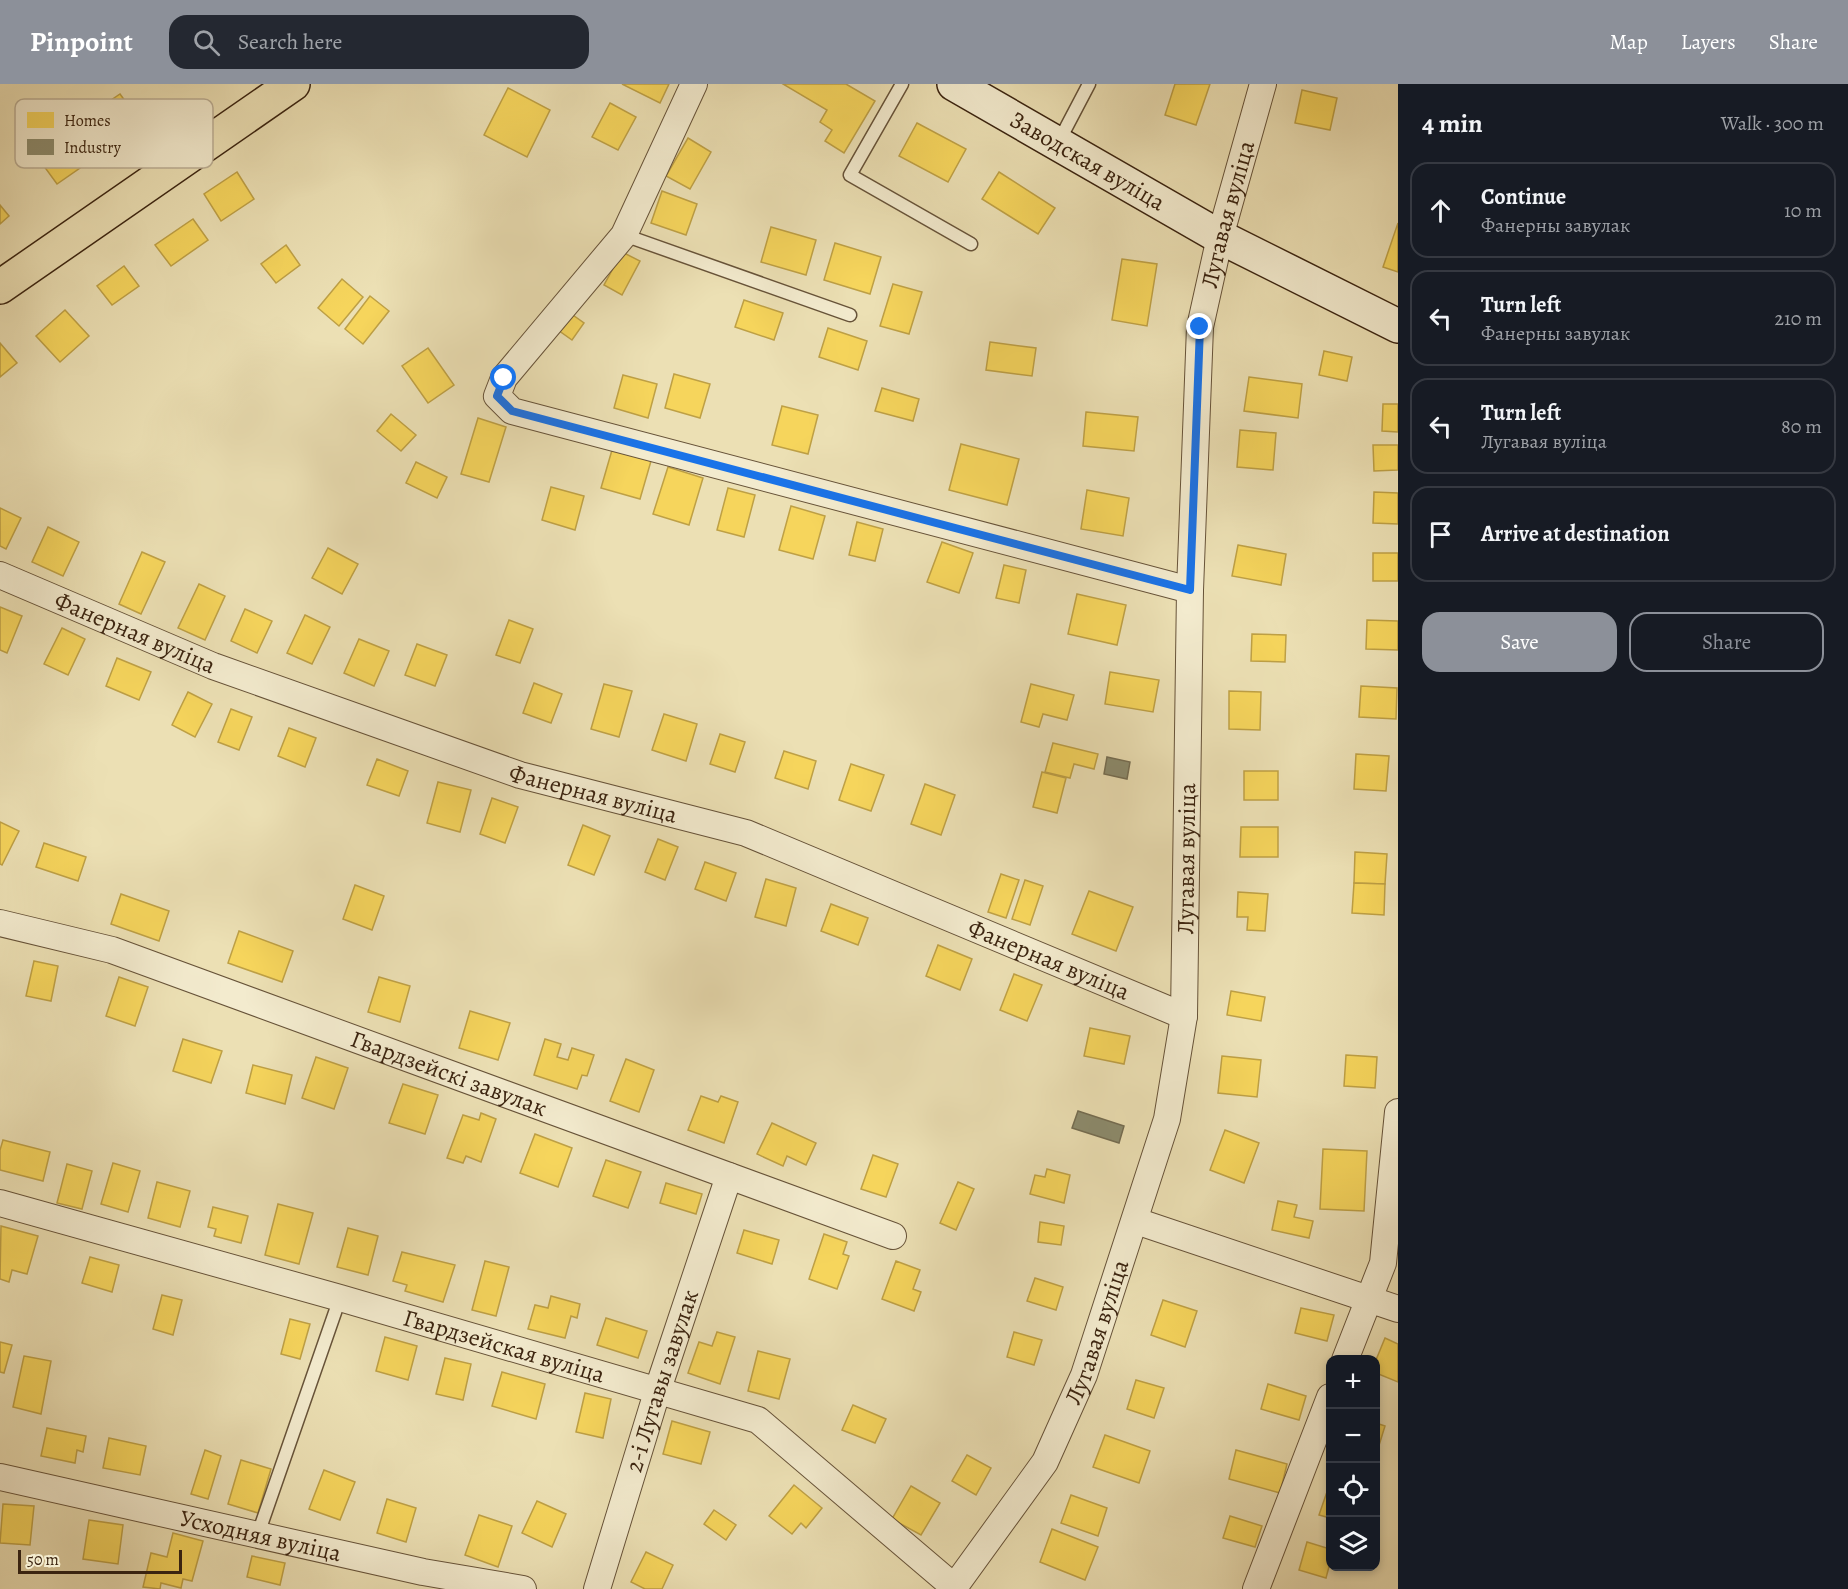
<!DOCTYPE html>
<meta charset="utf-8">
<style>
body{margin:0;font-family:Alegreya,serif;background:#242831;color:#f1f3f6}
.controls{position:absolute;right:18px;bottom:18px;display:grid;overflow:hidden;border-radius:12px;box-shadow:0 3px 9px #0003}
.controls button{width:54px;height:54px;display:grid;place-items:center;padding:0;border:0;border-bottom:2px solid #363941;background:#171b24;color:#f1f3f6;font:30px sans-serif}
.scale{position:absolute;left:18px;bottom:15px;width:164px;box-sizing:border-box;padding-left:6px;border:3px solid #3b2410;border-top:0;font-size:16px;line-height:21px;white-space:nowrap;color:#3b2410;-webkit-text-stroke:4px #f3ebce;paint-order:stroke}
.stop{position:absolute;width:18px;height:18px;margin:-14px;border:4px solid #1a73e8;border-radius:50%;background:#fff}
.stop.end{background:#1a73e8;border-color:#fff;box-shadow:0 2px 6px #0008}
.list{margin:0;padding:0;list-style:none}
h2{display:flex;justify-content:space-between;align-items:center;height:78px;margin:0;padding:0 24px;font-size:26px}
h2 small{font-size:20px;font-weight:400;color:#9ea1a6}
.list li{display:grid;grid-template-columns:39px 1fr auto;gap:18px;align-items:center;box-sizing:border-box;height:96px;margin:0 12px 12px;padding:0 12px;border:2px solid #363941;border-radius:18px}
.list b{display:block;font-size:22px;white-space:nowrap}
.list p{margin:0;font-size:20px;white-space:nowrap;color:#9ea1a6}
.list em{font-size:20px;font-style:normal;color:#9ea1a6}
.actions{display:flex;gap:12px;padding:18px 24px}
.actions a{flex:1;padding:14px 0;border:2px solid #8c9099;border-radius:18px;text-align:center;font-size:21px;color:#8c9099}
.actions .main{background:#8c9099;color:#fff}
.icon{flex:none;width:33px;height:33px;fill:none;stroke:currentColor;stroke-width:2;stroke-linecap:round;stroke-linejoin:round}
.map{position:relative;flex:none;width:1398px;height:1505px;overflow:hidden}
header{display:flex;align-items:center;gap:36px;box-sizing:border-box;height:84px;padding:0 30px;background:#8c9099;color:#fff}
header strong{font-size:28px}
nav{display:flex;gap:33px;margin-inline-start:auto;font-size:21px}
.search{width:420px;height:54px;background:#242831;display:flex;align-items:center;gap:15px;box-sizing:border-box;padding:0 21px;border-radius:18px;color:#9ea1a6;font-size:22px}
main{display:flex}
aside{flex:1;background:#171b24}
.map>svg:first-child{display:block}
.homes{fill:#f6d55c;stroke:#bea045;stroke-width:1.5}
.industry{fill:#8c8c6e;stroke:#746d52;stroke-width:1.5}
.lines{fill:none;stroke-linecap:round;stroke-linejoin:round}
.lane-casing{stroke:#675339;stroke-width:15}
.street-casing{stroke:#675339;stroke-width:28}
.secondary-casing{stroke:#3b2410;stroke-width:36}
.primary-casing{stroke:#3b2410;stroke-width:36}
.lane{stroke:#f3ebce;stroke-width:12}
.street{stroke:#f3ebce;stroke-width:26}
.secondary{stroke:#f3ebce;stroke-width:33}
.primary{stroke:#ece0b4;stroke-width:33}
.route{stroke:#1a73e8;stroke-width:8}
.labels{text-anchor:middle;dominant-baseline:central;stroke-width:6;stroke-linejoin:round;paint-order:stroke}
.street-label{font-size:24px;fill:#3b2410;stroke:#f3ebce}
.key{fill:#f3ebce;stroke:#bcaf95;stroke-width:1.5}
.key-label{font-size:16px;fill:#3b2410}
</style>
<header>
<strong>Pinpoint</strong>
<div class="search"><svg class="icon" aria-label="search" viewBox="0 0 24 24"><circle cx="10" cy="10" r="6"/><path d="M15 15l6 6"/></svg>Search here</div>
<nav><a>Map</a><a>Layers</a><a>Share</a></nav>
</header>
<main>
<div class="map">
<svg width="1398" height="1505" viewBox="0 0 1398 1505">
<rect width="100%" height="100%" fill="#ece0b4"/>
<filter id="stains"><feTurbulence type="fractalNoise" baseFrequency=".00333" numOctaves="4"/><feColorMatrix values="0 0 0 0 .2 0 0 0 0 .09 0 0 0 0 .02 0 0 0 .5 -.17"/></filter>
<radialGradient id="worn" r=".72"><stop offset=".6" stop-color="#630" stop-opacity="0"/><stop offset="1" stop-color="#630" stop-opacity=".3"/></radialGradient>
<!-- homes -->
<g class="homes">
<polygon points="622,0 669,0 660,19"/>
<polygon points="783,0 846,0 875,17 844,69 825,57 832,46 820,38 827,26"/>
<polygon points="1175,0 1210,0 1196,41 1165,31"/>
<polygon points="508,4 550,26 527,73 484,51"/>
<polygon points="1302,6 1337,14 1330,46 1295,39"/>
<polygon points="120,10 141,39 119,55 98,25"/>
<polygon points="610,19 636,33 618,66 592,53"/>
<polygon points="917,39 966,65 948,98 899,72"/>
<polygon points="688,54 711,68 690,105 666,92"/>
<polygon points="61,57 80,84 57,100 38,74"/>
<polygon points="237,88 254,115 221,137 204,110"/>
<polygon points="999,88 1055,124 1038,150 982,115"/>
<polygon points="662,107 697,120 686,151 651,139"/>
<polygon points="0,121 9,132 0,140"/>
<polygon points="193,135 208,156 171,182 155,161"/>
<polygon points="1398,139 1398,188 1383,183"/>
<polygon points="771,143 816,156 806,191 761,178"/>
<polygon points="835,159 881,173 870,210 824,196"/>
<polygon points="286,161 300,181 276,199 261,180"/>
<polygon points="622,168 640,177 622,211 604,201"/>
<polygon points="1122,175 1157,180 1147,242 1112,236"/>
<polygon points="124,182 139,202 112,221 97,202"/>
<polygon points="342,195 363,213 339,242 318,224"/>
<polygon points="893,200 922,208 909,250 880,242"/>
<polygon points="370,212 389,227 363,260 345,245"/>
<polygon points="744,216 783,229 774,256 735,243"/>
<polygon points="65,226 89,252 60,278 36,252"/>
<polygon points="570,229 584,239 572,256 558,246"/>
<polygon points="828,244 867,257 858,286 819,273"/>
<polygon points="990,258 1036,264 1032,292 986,286"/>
<polygon points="0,259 17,279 0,293"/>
<polygon points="428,264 454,301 428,319 402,282"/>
<polygon points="1324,267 1352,273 1347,297 1319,291"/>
<polygon points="674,290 710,300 700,334 665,324"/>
<polygon points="623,291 657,300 648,334 614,324"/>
<polygon points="1249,293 1302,300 1298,334 1244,327"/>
<polygon points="882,304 919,315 913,337 875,327"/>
<polygon points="1383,320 1398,320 1398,348 1382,347"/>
<polygon points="782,322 818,331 808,370 772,361"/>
<polygon points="1086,328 1138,333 1134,367 1083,362"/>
<polygon points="391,330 416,351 401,367 377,347"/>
<polygon points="478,334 506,343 489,398 461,390"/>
<polygon points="1240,346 1276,349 1273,386 1237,383"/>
<polygon points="961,360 1019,375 1007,421 949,406"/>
<polygon points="1373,361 1398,361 1398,386 1374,387"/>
<polygon points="612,366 651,377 640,415 601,404"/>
<polygon points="416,378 447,393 437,414 406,399"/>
<polygon points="668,383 703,394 689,441 653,430"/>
<polygon points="551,403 584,412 575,446 542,436"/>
<polygon points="728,404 755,411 744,453 717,446"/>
<polygon points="1087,406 1129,414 1123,452 1081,445"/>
<polygon points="1374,408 1398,409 1398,440 1373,439"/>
<polygon points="791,422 825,432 813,475 779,466"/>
<polygon points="0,424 21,434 6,465 0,462"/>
<polygon points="857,438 883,445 875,477 849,471"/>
<polygon points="48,443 79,458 63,492 32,478"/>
<polygon points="942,458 973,469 959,509 927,498"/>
<polygon points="1238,461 1286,470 1281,501 1232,492"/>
<polygon points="328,464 358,480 342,510 312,494"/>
<polygon points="142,468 165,478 141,530 119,520"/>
<rect x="1373" y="469" width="25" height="28"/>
<polygon points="1004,481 1026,486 1019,519 996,514"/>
<polygon points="199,500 225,512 205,556 178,544"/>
<polygon points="1077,510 1126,521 1117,561 1068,550"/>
<polygon points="0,523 22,532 7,569 0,566"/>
<polygon points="245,525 272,537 257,569 231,557"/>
<polygon points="305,531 330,543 312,580 287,569"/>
<polygon points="509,536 533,545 520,579 496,571"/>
<polygon points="1367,536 1398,537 1398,566 1366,565"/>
<polygon points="62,544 85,555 68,591 44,580"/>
<polygon points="1252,550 1286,551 1285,578 1251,577"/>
<polygon points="359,555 389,567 374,602 344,589"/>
<polygon points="417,560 447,571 435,602 405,591"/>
<polygon points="117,574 151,588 139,616 106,602"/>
<polygon points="1110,588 1159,596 1153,628 1105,620"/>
<polygon points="534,599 562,610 551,639 523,629"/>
<polygon points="604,600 632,607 619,653 591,645"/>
<polygon points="1031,600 1074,611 1067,636 1043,630 1039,643 1021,638"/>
<polygon points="1361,602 1397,604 1396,635 1359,633"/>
<polygon points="1229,607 1261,608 1260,646 1229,645"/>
<polygon points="188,608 212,620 195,653 172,641"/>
<polygon points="231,625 252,633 239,666 218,658"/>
<polygon points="664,630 697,640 686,677 652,666"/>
<polygon points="289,644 316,654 305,683 278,672"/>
<polygon points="720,650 745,658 735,688 710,680"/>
<polygon points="1053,659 1098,670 1094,685 1074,680 1070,694 1045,688"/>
<polygon points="784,667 816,677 808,705 775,694"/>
<polygon points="1356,670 1389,672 1386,707 1354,705"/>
<polygon points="377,675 408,687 399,712 367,701"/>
<polygon points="851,680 884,691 871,727 839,716"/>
<rect x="1244" y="687" width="34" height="29"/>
<polygon points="1042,688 1066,694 1057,729 1033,723"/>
<polygon points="438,698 471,706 460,748 427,739"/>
<polygon points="925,700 955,711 941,751 911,740"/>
<polygon points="492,714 518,723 505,759 480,750"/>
<polygon points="0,738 19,747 2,781 0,780"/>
<polygon points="583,741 610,752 594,791 568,781"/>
<polygon points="1241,743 1278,743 1278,773 1240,773"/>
<polygon points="658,755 678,763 665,796 645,788"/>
<polygon points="44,759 86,773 78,797 36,783"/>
<polygon points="1355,768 1387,770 1385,800 1354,799"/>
<polygon points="705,778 736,789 726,817 695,805"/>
<polygon points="1001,790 1019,796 1006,834 988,828"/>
<polygon points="766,795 796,804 786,842 755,833"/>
<polygon points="1025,796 1043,802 1030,841 1012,835"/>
<polygon points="1354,799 1385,800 1384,831 1352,829"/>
<polygon points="355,801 384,812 372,846 343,835"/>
<polygon points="1089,807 1133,823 1116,867 1072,850"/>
<polygon points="1238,808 1268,810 1265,847 1247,846 1248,833 1237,833"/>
<polygon points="121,810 169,827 159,857 111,840"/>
<polygon points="831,820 868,834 858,861 821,847"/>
<polygon points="239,847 293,867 282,898 228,879"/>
<polygon points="938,861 972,875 960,906 926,892"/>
<polygon points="34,877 58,882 51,917 26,912"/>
<polygon points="1014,890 1042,901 1027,937 1000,926"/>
<polygon points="119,893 148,903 135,942 106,932"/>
<polygon points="379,893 410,902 400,938 368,928"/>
<polygon points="1231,907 1265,913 1261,937 1227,931"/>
<polygon points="470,927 510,939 498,976 459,964"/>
<polygon points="1090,944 1130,952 1124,980 1084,972"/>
<polygon points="183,955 222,967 211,999 173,987"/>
<polygon points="545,955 561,960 557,973 568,976 572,964 594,971 587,992 582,991 577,1005 534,991"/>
<polygon points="1346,971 1377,973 1375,1004 1344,1002"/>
<polygon points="1222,972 1261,976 1257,1013 1218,1009"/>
<polygon points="316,973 348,984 334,1025 302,1014"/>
<polygon points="626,975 654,986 639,1028 610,1017"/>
<polygon points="253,981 292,991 285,1020 246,1009"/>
<polygon points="403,1000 438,1011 425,1050 389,1039"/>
<polygon points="701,1012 718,1018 721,1012 738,1018 724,1059 688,1046"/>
<polygon points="481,1029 496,1035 481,1078 466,1072 463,1079 447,1074 463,1031 479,1036"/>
<polygon points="772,1039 816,1059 806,1081 787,1072 783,1082 757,1070"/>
<polygon points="1225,1046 1259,1059 1244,1099 1210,1086"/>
<polygon points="535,1050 572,1064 558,1103 520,1089"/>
<polygon points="3,1056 50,1068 43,1097 0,1086 0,1066"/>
<polygon points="1323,1065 1367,1067 1364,1127 1320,1125"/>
<polygon points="873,1071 898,1080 886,1113 861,1105"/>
<polygon points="606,1076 641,1088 628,1124 593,1112"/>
<polygon points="113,1079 140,1087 128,1128 101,1120"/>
<polygon points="67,1080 92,1087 82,1125 57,1119"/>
<polygon points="1047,1085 1070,1091 1064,1119 1030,1110 1035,1091 1045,1093"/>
<polygon points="157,1098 190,1107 180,1143 148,1134"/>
<polygon points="958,1098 974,1105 956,1146 940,1139"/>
<polygon points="666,1099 702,1110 696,1130 660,1119"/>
<polygon points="1278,1117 1297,1121 1294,1133 1313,1137 1309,1154 1272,1146"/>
<polygon points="278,1120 313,1129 299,1180 265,1171"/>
<polygon points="213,1123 248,1132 241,1159 214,1152 216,1145 208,1143"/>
<polygon points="1040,1138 1064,1142 1061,1161 1038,1158"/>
<polygon points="1,1142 38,1152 27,1190 12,1186 9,1198 0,1195"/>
<polygon points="348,1144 378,1152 368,1191 337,1183"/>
<polygon points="744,1146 779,1156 772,1180 737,1169"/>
<polygon points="824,1150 847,1158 843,1170 849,1172 837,1205 809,1195"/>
<polygon points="402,1168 455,1181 443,1218 405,1207 407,1201 393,1197"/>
<polygon points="90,1173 119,1181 112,1208 82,1199"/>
<polygon points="485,1177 509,1183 496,1232 472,1226"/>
<polygon points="896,1177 920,1186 913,1205 921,1208 914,1227 882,1215"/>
<polygon points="1035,1194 1063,1203 1056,1226 1027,1217"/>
<polygon points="162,1211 182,1216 173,1251 153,1245"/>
<polygon points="551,1212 580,1220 577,1234 571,1232 565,1254 528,1245 535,1221 548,1224"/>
<polygon points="1163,1216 1197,1227 1185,1263 1151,1251"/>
<polygon points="1301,1224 1334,1231 1327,1257 1295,1249"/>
<polygon points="606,1234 647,1247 638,1274 597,1261"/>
<polygon points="290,1235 310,1240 300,1275 281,1270"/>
<polygon points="717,1248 735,1253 720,1300 688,1289 699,1258 712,1262"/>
<polygon points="1014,1248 1042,1256 1034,1281 1007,1273"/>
<polygon points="385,1253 417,1262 408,1296 376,1287"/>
<polygon points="1385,1254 1398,1260 1398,1298 1376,1289 1376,1276"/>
<polygon points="0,1258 12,1261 4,1289 0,1288"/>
<polygon points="758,1267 790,1275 779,1315 748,1307"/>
<polygon points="24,1272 51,1277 41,1330 13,1323"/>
<polygon points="445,1274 471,1280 463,1316 436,1310"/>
<polygon points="502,1288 545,1300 536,1335 492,1322"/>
<polygon points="1136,1296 1164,1304 1154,1334 1127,1325"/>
<polygon points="1268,1300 1306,1312 1299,1336 1261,1325"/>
<polygon points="585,1309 611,1315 603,1354 576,1348"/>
<polygon points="853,1321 886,1335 875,1359 842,1346"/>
<polygon points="672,1337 710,1348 701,1380 663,1370"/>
<polygon points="1376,1339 1385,1342 1376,1371"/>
<polygon points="47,1344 86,1352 83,1368 77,1366 75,1379 41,1372"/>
<polygon points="1105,1351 1150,1367 1139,1399 1093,1383"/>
<polygon points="109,1354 146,1362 140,1391 103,1384"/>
<polygon points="205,1366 221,1372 208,1415 191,1410"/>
<polygon points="1236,1366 1287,1380 1280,1409 1229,1395"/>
<polygon points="967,1371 991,1384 976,1411 952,1397"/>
<polygon points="241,1376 271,1385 258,1429 228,1420"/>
<polygon points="324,1386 355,1398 340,1436 309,1425"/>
<polygon points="794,1401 822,1424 806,1444 801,1439 792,1450 769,1432"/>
<polygon points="911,1402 940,1419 921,1451 892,1435"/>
<polygon points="1329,1402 1330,1402 1330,1434 1319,1431"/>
<polygon points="1071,1411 1107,1424 1098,1452 1061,1439"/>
<polygon points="387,1415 416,1424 406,1458 377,1449"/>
<polygon points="537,1417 566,1430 552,1463 522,1449"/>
<polygon points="3,1420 34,1422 30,1461 0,1459"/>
<polygon points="714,1426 736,1441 726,1456 704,1440"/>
<polygon points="479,1431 512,1442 498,1483 465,1471"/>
<polygon points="1230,1432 1262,1442 1255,1463 1223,1454"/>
<polygon points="89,1436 123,1441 118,1480 83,1475"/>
<polygon points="1052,1445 1098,1463 1085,1496 1040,1478"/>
<polygon points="173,1449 203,1457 192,1497 183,1495 181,1504 161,1499 160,1505 143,1503 151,1469 167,1473"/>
<polygon points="1307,1458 1330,1465 1330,1479 1326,1494 1299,1486"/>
<polygon points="646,1468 673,1481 662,1505 645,1505 631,1498"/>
<polygon points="252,1472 285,1479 280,1501 247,1493"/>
</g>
<!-- industry -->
<g class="industry">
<polygon points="1107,673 1130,678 1127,695 1104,690"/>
<polygon points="1078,1027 1124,1042 1119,1059 1072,1044"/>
</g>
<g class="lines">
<defs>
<g id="lane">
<polyline points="902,0 850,91 971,160"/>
<polyline points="1058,59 1089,0"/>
<polyline points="624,151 850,231"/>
<polyline points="258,1450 340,1214"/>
</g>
<g id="street">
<polyline points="694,0 624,151 504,294 497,312 512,327 1190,506"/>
<path id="s1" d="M0,491L213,582L520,691L746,749L1184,932"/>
<path id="s2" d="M0,839L112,866L893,1152"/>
<path id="s3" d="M0,1119L340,1214L758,1336L954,1503"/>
<polyline points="1136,1137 1398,1225"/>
<polyline points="1345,1276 1383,1179 1398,1028"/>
<path id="s4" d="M0,1393L423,1488L523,1505"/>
<path id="s5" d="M597,1505L658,1305L729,1092"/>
<path id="s6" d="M953,1505L1045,1378L1084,1291L1167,1035L1184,932L1190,506L1200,243L1220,153L1263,0"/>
<polyline points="1256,1505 1330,1313"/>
</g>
<g id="secondary">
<path id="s7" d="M954,0L1220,153L1398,242"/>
</g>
<polyline id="primary" points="0,203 293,0"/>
</defs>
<!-- lane casing -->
<use href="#lane" class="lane-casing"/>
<!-- street casing -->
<use href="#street" class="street-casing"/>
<!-- secondary casing -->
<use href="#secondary" class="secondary-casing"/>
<!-- primary casing -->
<use href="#primary" class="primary-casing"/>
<!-- lane -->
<use href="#lane" class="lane"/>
<!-- street -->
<use href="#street" class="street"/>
<!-- secondary -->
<use href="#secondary" class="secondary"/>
<!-- primary -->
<use href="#primary" class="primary"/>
</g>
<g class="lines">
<!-- route -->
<polyline class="route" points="504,294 497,312 512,327 1190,506 1200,243"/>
</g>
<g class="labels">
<!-- street labels -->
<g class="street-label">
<text stroke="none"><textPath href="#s7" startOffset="154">Заводская вуліца</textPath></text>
<text stroke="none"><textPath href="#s6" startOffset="1431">Лугавая вуліца</textPath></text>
<text stroke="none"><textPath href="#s1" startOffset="147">Фанерная вуліца</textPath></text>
<text stroke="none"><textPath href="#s1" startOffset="633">Фанерная вуліца</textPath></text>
<text stroke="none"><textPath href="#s6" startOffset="783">Лугавая вуліца</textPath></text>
<text stroke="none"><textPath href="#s1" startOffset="1119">Фанерная вуліца</textPath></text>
<text stroke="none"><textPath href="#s2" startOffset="474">Гвардзейскі завулак</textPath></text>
<text stroke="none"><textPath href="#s6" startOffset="297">Лугавая вуліца</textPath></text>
<text stroke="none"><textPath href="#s3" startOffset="524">Гвардзейская вуліца</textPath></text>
<text stroke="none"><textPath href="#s5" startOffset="218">2-і Лугавы завулак</textPath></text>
<text stroke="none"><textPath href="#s4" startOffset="267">Усходняя вуліца</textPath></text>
</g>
</g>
<!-- legend -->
<rect x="15" y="15" width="198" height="69" rx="9" class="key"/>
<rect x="27" y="28" width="27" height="16" fill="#f6d55c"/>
<rect x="27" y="55" width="27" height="16" fill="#8c8c6e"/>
<g class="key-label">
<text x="64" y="42">Homes</text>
<text x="64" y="69">Industry</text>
</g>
<rect width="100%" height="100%" filter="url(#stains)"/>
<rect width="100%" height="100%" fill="url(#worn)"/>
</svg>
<div class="controls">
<button>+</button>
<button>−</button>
<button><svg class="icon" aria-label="locate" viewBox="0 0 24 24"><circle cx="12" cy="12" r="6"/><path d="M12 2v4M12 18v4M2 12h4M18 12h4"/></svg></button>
<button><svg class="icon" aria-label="layers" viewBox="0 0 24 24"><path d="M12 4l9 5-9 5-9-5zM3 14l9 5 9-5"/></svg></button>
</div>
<div class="scale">50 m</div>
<div class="stop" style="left:504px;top:294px"></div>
<div class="stop end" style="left:1200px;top:243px"></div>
</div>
<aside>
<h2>4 min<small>Walk · 300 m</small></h2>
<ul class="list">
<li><svg class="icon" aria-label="ahead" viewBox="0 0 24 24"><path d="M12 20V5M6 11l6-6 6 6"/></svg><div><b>Continue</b><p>Фанерны завулак</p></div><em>10 m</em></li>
<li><svg class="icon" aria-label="left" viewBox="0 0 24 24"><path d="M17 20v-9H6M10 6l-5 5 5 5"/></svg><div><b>Turn left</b><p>Фанерны завулак</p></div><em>210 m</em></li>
<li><svg class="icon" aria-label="left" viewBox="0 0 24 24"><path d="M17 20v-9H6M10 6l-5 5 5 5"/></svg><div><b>Turn left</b><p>Лугавая вуліца</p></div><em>80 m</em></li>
<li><svg class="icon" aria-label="arrive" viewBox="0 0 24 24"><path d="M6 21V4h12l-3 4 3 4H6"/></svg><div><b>Arrive at destination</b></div></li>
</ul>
<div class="actions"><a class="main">Save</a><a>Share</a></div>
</aside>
</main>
